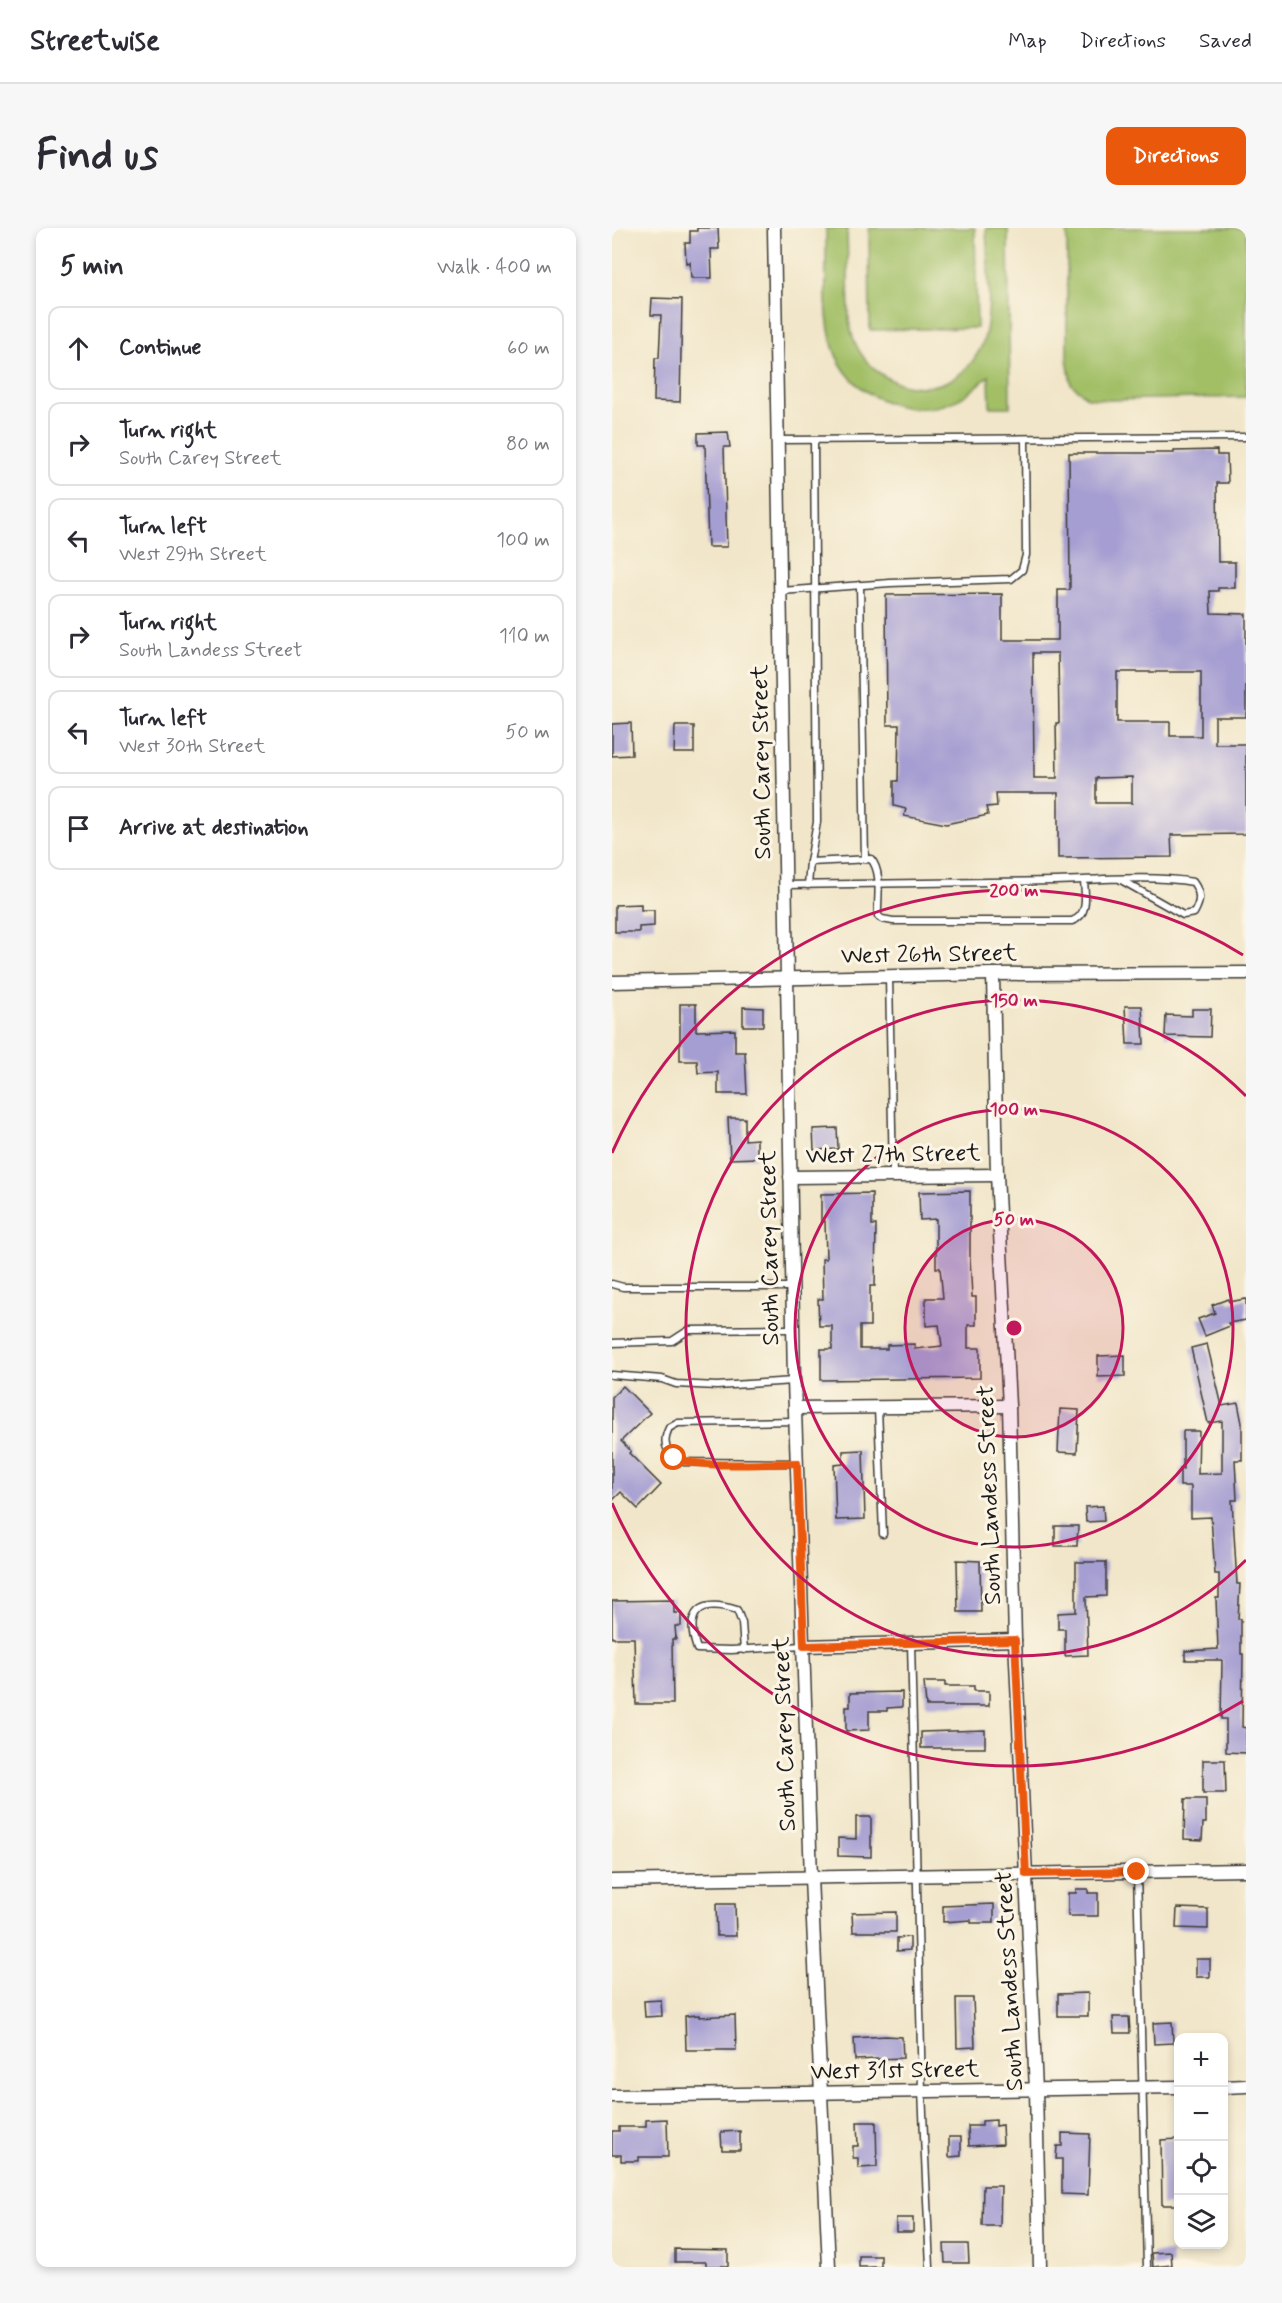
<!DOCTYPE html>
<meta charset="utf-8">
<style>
body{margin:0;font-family:Mynerve,sans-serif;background:#f7f7f7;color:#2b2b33}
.controls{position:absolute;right:18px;bottom:18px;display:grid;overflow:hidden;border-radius:12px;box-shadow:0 3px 9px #0003}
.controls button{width:54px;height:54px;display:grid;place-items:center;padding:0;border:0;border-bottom:2px solid #e1e1e2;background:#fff;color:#2b2b33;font:30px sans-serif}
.stop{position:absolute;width:18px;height:18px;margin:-14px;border:4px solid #ea580c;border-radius:50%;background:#fff}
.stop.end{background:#ea580c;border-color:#fff;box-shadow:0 2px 6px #0008}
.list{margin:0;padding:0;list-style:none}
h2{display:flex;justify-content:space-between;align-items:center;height:78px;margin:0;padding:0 24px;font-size:26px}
h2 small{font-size:20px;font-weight:400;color:#7c7c81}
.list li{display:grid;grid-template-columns:39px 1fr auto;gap:18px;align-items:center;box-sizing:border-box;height:84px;margin:0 12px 12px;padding:0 12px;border:2px solid #e1e1e2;border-radius:12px}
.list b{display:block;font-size:22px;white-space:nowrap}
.list p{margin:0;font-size:20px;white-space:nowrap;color:#7c7c81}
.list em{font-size:20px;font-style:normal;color:#7c7c81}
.icon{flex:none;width:33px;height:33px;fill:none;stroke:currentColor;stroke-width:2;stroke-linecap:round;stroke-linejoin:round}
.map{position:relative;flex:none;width:634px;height:2039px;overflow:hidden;border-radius:12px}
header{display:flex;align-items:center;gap:36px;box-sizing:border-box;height:84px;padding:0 30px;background:#fff;border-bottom:2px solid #e1e1e2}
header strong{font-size:28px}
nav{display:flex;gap:33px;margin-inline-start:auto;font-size:21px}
.intro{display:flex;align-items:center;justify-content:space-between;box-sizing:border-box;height:144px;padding:0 36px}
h1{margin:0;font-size:42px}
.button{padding:15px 27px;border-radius:12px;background:#ea580c;color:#fff;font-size:21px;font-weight:700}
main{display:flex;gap:36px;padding:0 36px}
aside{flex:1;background:#fff;border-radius:12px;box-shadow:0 3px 9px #0003}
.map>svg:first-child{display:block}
.green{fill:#a2bf66;stroke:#5f6e41;stroke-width:1.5}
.building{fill:#a59ed2;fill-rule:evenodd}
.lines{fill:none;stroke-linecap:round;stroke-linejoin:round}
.service-casing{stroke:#3c3a36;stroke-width:9}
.minor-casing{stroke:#3c3a36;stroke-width:15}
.service{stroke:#fff;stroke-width:6}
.minor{stroke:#fff;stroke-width:12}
.route{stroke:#ea580c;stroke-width:8}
.ring{fill:none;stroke:#c2185b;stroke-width:3}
.labels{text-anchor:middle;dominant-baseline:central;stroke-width:6;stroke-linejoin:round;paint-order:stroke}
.street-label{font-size:24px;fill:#1c1c1c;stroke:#fcf5e5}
.centre{fill:#c2185b;stroke:#fcf5e5;stroke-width:3}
.ring-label{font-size:18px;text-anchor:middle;font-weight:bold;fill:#c2185b;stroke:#fcf5e5;stroke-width:6;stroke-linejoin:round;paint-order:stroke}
</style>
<header>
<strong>Streetwise</strong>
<nav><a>Map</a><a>Directions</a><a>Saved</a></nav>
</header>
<div class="intro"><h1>Find us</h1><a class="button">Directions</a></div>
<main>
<aside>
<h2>5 min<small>Walk · 400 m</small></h2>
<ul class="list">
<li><svg class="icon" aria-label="ahead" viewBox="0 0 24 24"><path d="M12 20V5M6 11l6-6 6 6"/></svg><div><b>Continue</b></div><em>60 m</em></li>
<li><svg class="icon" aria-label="right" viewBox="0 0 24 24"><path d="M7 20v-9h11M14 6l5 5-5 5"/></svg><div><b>Turn right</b><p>South Carey Street</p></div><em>80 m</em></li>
<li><svg class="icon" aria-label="left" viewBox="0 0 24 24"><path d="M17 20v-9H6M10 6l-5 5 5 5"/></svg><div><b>Turn left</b><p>West 29th Street</p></div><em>100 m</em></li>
<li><svg class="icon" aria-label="right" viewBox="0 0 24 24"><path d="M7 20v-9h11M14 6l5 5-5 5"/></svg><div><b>Turn right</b><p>South Landess Street</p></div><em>110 m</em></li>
<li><svg class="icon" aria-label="left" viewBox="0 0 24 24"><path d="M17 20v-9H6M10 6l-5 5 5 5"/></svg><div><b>Turn left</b><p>West 30th Street</p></div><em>50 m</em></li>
<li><svg class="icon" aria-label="arrive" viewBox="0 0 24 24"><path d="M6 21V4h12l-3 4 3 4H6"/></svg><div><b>Arrive at destination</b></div></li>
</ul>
</aside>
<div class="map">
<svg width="634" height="2039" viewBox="0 0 634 2039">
<rect width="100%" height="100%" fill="#fcf5e5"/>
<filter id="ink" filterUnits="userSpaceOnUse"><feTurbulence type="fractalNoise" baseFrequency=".0167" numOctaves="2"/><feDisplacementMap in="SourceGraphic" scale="12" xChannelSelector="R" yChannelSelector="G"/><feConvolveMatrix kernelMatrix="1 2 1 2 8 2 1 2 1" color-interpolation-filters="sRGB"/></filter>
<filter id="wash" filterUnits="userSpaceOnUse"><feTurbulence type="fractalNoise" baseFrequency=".008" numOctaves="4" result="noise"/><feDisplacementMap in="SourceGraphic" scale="24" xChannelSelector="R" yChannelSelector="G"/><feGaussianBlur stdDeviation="1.35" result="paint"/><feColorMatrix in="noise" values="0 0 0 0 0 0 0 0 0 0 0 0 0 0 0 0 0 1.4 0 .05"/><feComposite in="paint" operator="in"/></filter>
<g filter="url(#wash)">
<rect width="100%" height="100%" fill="#f1e6c9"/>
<!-- green -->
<g class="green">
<path d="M214,0H235L237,90C244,163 337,186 369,119C382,92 375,32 374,0H396L398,179H378L377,148C365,158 354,169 340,174C293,193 236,167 221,119C210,84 215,37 214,0Z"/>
<polygon points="257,0 363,0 365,100 258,102"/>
<polygon points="455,0 634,0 634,169 496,172 476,170 459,156 455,130"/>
</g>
<g id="blocks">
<!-- building -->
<g class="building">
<polygon points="85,0 106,0 107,21 99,21 100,50 79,50 78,34 74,35 73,15 78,15 78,3 85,3"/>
<polygon points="40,70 70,71 68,174 42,173 43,130 47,130 49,87 39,87"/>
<polygon points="116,204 118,219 112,219 115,319 96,319 93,217 86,217 86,205"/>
<path d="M605,222V227H615L616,255H605L606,334H623V360H606V363H598L599,385L634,386V489H603V516H634V606L559,607L560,629L446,630V565H384L385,578L374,579L376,587L334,596L292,588L294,581L282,578V553H286L287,497H275L274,367L390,366V412H446V362H458L457,225H562V223ZM421,425H446L447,495H444L445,550H422ZM505,444H589V508H558V494H505ZM520,549V575H484V550Z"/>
<polygon points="19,495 20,527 0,528 0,496"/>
<polygon points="63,498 82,498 82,525 62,525"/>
<polygon points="29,676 29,682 42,682 42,698 27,699 27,704 3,704 3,677"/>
<polygon points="68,776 84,776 84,803 123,802 123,824 133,824 135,866 106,866 106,844 86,845 85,833 68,833"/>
<polygon points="513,778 530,778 532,816 515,816"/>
<polygon points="131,779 151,780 151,798 131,798"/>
<polygon points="580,781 599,781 598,809 553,808 554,787 580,788"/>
<polygon points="116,890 133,890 133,912 145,911 145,930 118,931"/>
<polygon points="225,900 226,921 202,922 201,901"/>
<polygon points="358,963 358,1029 360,1069 364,1069 364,1097 356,1097 356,1120 368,1120 368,1150 209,1152 209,1121 220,1121 220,1098 207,1098 206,1071 211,1071 210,1031 214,1031 213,993 209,994 209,966 260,965 260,997 264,997 263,1058 258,1058 258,1098 248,1098 248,1121 275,1121 275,1117 303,1116 303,1121 330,1118 327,1097 314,1098 314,1070 331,1070 328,1040 324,1040 324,991 308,992 307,964"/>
<polygon points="616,1071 617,1074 634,1071 634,1092 616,1095 618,1098 593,1108 586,1091 603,1085 600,1077"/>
<polygon points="595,1116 610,1178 626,1175 630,1195 630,1232 623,1232 625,1272 620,1272 625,1356 628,1356 626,1391 629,1391 629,1426 631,1426 630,1499 634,1500 634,1525 614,1524 614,1491 609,1491 610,1432 573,1432 573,1423 606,1421 604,1370 607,1370 607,1346 603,1346 599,1289 579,1290 579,1258 568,1258 568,1241 571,1241 571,1203 587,1203 586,1246 610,1245 610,1193 596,1195 579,1120"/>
<polygon points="513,1127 513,1148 486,1149 486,1128"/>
<polygon points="11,1158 38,1185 9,1213 19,1223 17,1225 49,1257 26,1281 9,1264 0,1273 0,1169"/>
<polygon points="448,1181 467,1182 465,1225 446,1224"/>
<polygon points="251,1222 253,1291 224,1292 222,1237 231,1236 231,1223"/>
<polygon points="491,1278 492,1293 474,1294 473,1279"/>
<polygon points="443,1298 466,1298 465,1318 443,1318"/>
<polygon points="345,1332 368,1333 369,1384 346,1384"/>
<polygon points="464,1334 494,1334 494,1368 474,1369 476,1427 453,1428 453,1401 446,1401 446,1385 464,1384"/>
<polygon points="62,1372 62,1385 69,1385 69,1398 63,1398 64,1411 60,1411 61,1476 24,1476 22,1410 0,1410 0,1373"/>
<polygon points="312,1454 333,1454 333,1458 362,1458 362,1463 377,1463 377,1478 314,1478"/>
<polygon points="290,1464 290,1479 275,1480 275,1483 257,1483 257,1502 234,1503 234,1479 238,1479 238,1465"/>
<polygon points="373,1502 373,1520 309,1520 309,1504"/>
<polygon points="591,1532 613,1532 614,1565 591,1565"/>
<polygon points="573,1571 594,1571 594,1595 591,1595 590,1612 572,1611"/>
<polygon points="244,1589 259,1589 259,1629 226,1628 226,1610 244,1611"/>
<polygon points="464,1661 476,1661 476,1665 486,1665 486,1688 456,1688 456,1665 464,1665"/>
<polygon points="104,1676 123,1676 124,1708 105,1708"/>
<polygon points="382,1676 382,1695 359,1695 359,1692 331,1694 331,1678"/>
<polygon points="565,1680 596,1681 596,1701 564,1700"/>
<polygon points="284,1684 284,1704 241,1704 240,1685"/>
<polygon points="298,1709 298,1722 285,1723 285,1710"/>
<rect x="584" y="1731" width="14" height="18"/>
<polygon points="476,1765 476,1788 446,1788 446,1766"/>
<polygon points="344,1770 361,1770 363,1819 345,1820"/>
<polygon points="49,1772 50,1788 33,1789 32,1773"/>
<polygon points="87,1787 87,1789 123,1787 124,1822 74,1822 73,1788"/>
<polygon points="501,1789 517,1789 518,1805 502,1805"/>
<polygon points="560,1794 561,1815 542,1816 541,1795"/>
<polygon points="274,1808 290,1809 291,1830 243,1832 242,1810"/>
<polygon points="55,1891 56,1929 27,1929 27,1933 9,1933 9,1927 0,1927 0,1903 7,1903 7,1899 34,1899 34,1892"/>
<polygon points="384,1892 384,1898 390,1897 391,1916 357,1918 356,1898 370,1898 370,1893"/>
<polygon points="245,1894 264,1894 265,1939 246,1940 246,1930 241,1930 241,1918 246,1918"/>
<polygon points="128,1903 128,1922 110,1922 109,1904"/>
<polygon points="450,1905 478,1906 476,1967 450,1966 450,1931 444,1931 445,1918 450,1918"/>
<polygon points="337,1909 349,1909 349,1928 337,1929"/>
<polygon points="567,1911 567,1977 550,1977 549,1912"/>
<polygon points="371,1958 389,1958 388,1998 370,1998"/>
<rect x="284" y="1990" width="17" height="14"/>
<polygon points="332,2016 356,2016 357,2035 333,2035"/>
<polygon points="63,2021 116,2022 116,2038 94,2038 94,2034 63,2034"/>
<polygon points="559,2024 560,2037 541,2039 540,2025"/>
<rect x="247" y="2028" width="22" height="11"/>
</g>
</g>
</g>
<g filter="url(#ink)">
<use href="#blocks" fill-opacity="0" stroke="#3c3a36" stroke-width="1.5"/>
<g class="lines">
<defs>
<g id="service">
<polyline points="166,212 634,209"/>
<polyline points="248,357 253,631"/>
<polyline points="169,363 278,355 399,351 410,342 414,327 413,211"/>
<polyline points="198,634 205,594 202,212"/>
<path d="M174,657C264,656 354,654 444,653C487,652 539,647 581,654C589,665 589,673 582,685L571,687L509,652"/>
<path d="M196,657L198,634L259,631C271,645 265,671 266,688L270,691L281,693H460C477,687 473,668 472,653"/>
<polyline points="277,749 281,948"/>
<polyline points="0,1056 11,1059 180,1059"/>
<polyline points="0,1115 60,1113 77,1102 181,1101"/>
<polyline points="0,1147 50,1151 64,1156 105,1158 182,1153"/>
<polyline points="266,1180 271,1306"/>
<path d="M183,1193L66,1195L57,1200C49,1216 55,1228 72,1234L184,1235"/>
<polyline points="299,1415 310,1863 318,2039"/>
<path d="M132,1422L130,1395L125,1382C88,1370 72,1383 85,1421L119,1422L191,1418"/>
<polyline points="525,1644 535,2039"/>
</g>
<g id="minor">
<polyline points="162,0 182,1153 199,1650 217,2039"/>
<polyline points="381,746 385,947 397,1178 403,1412 424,1862 428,2039"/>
<polyline points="0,754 381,746 634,745"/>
<polyline points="178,949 385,947"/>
<polyline points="183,1180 397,1178"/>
<polyline points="192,1418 403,1412"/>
<polyline points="0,1653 634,1642"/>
<polyline points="612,1859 634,1858"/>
<polyline points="0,1868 566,1859"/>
</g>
</defs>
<!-- service casing -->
<use href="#service" class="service-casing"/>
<!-- minor casing -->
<use href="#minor" class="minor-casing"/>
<!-- service -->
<use href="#service" class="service"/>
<!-- minor -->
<use href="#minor" class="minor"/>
</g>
</g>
<g class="lines" filter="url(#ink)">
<!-- route -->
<path class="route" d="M62,1230C90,1241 153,1235 185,1235L192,1418L403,1412L414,1646L525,1644"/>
</g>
<!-- distance rings -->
<circle cx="402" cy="1100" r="109" fill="#c2185b" fill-opacity=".12"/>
<g class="ring">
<circle cx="402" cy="1100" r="109"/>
<circle cx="402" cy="1100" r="219"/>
<path d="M634 1332A328 328 0 1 1 634 868"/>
<path d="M631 1473A438 438 0 0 1 0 1275M0 925A438 438 0 0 1 631 727"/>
</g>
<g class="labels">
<!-- street labels -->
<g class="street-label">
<text transform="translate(150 534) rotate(-91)">South Carey Street</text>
<text transform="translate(317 727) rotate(-1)">West 26th Street</text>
<text transform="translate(281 927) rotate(-1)">West 27th Street</text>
<text transform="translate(158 1020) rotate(-91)">South Carey Street</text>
<text transform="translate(378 1267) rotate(-92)">South Landess Street</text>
<text transform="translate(173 1506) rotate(-92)">South Carey Street</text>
<text transform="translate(398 1753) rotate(-93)">South Landess Street</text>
<text transform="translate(283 1843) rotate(-1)">West 31st Street</text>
</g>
</g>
<circle cx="402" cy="1100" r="9" class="centre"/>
<g class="ring-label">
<text x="402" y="668">200 m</text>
<text x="402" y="778">150 m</text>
<text x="402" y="887">100 m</text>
<text x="402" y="997">50 m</text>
</g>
</svg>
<div class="controls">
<button>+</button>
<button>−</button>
<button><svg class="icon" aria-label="locate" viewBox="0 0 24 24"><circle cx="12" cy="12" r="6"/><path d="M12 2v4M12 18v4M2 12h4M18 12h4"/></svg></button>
<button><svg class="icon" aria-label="layers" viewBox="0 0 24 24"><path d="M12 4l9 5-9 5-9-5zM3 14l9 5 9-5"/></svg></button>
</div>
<div class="stop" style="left:62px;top:1230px"></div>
<div class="stop end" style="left:525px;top:1644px"></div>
</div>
</main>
